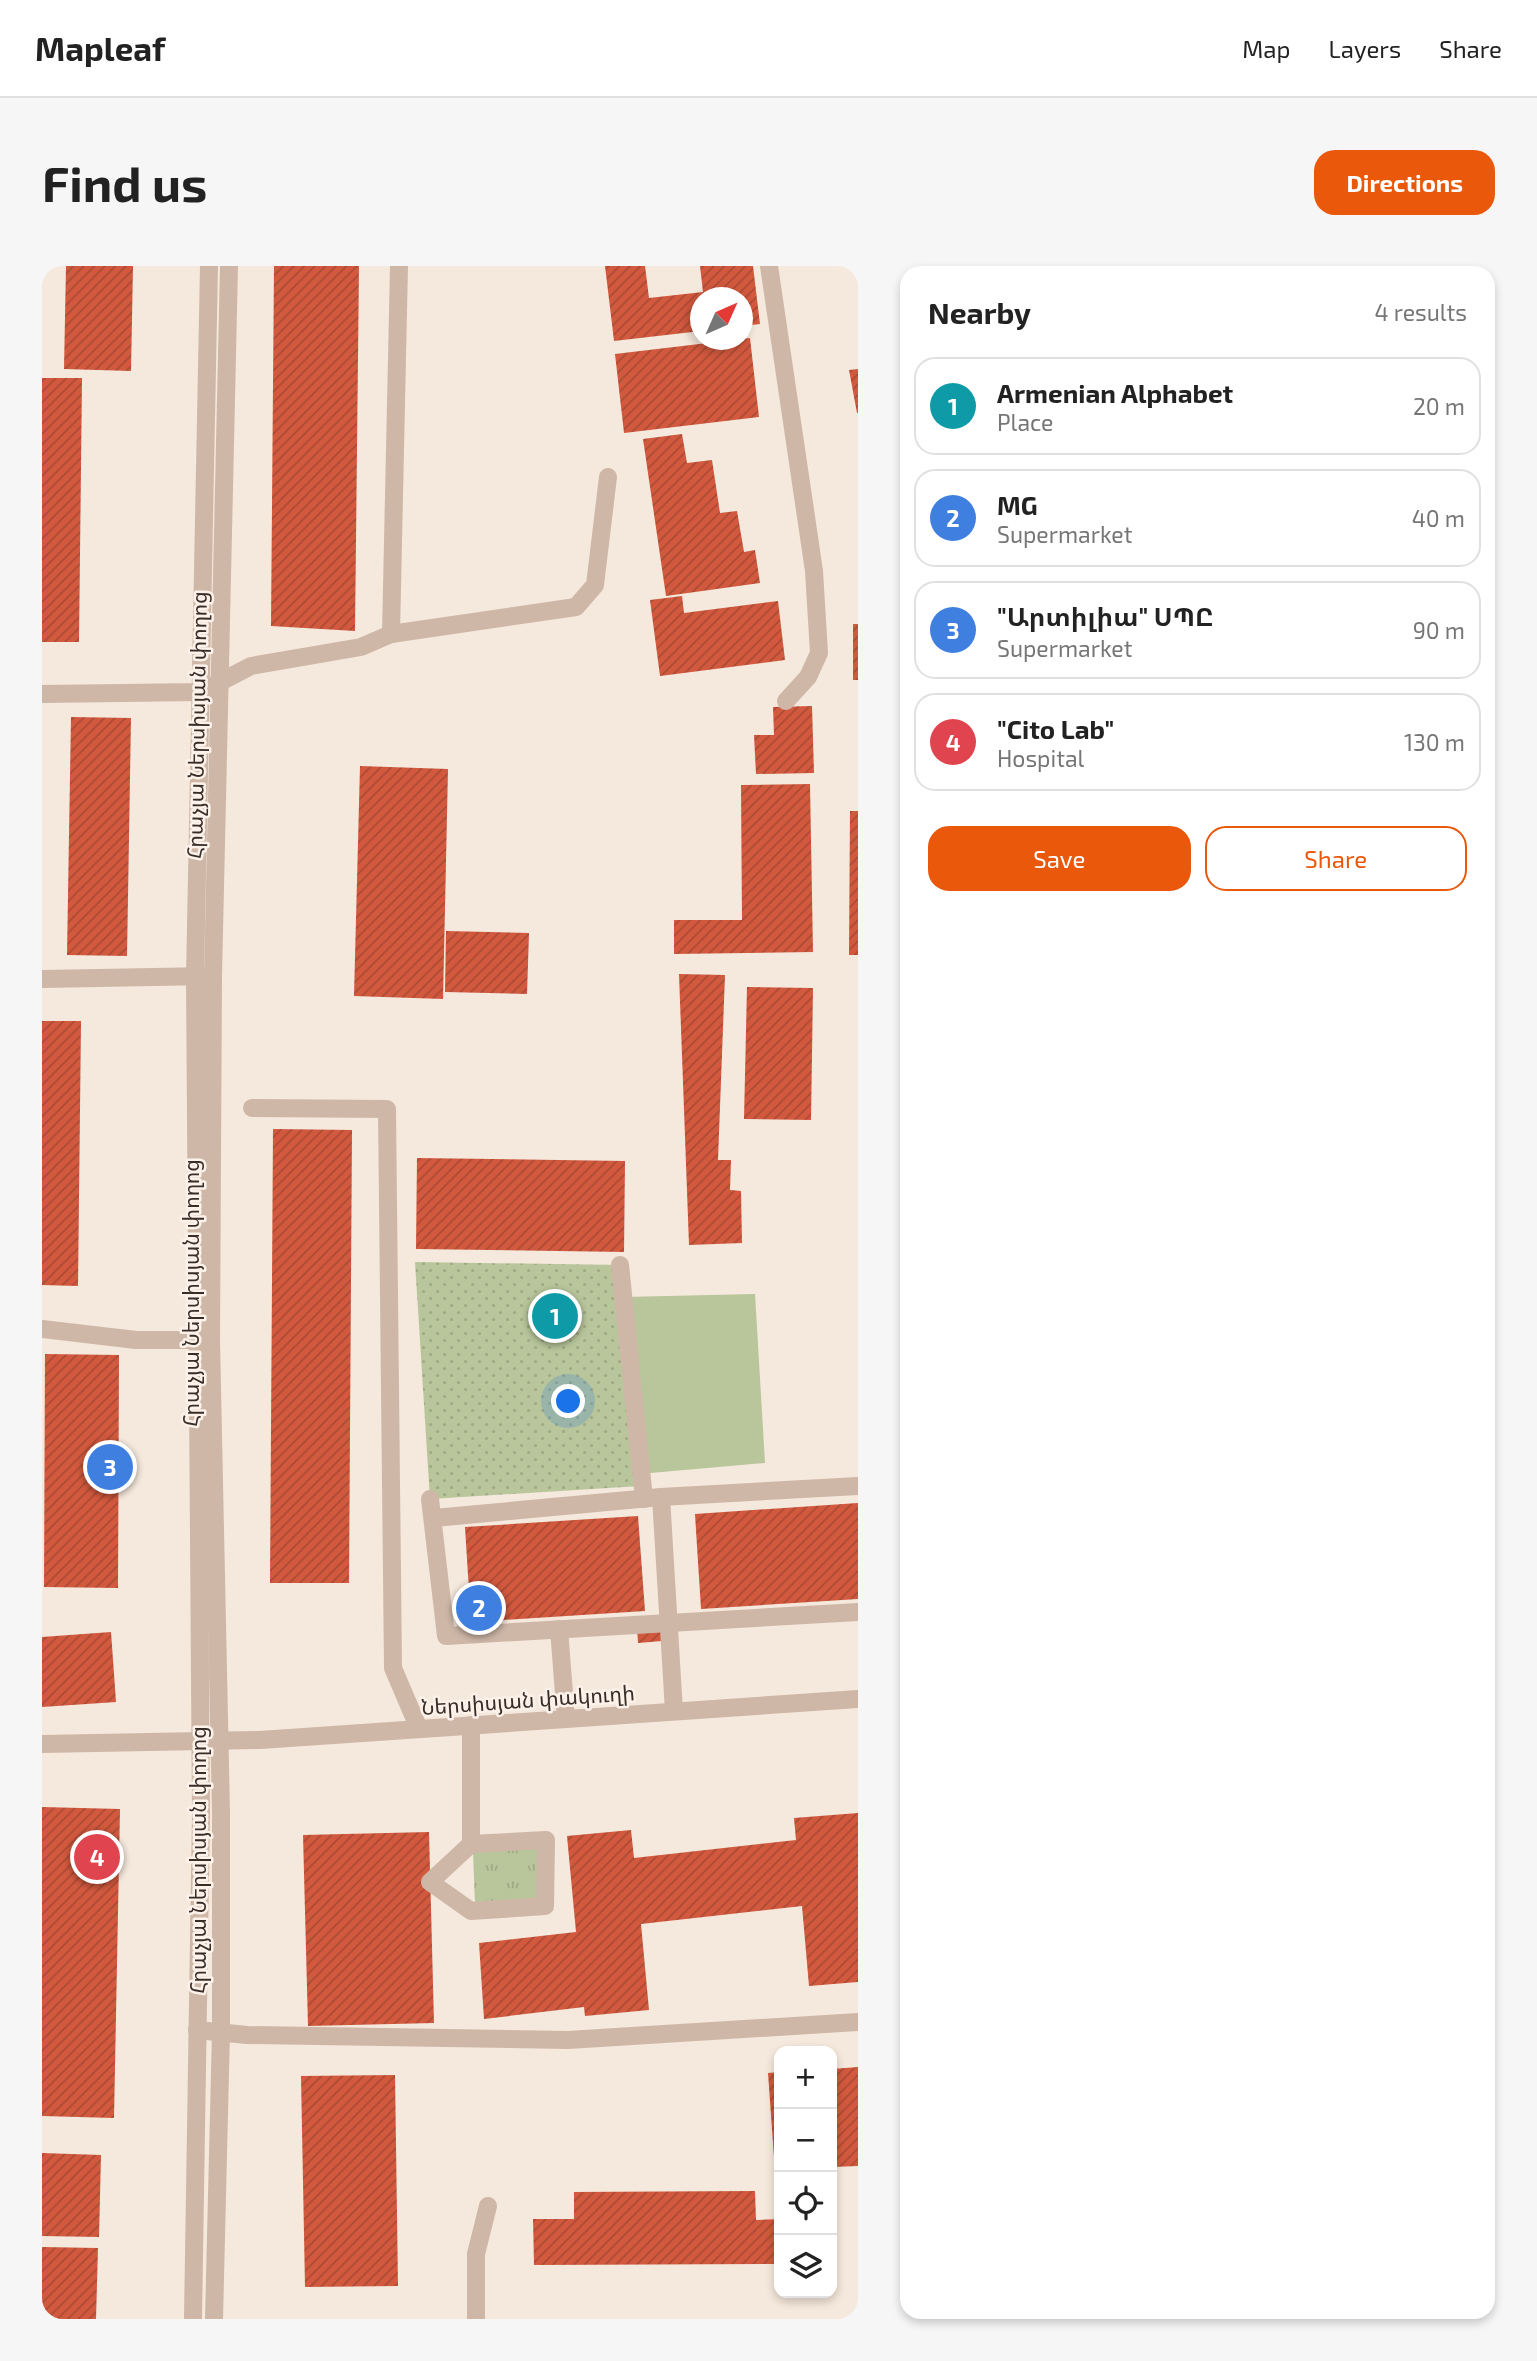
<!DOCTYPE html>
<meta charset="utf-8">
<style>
body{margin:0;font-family:"Exo 2","Noto Sans Armenian",sans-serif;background:#f6f6f6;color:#222}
.controls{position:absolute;right:21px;bottom:21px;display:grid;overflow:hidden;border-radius:14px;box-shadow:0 4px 10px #0003}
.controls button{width:63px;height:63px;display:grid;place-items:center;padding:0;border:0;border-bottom:2px solid #e0e0e0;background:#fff;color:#222;font:35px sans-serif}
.compass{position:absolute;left:648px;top:21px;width:63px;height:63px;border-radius:50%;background:#fff;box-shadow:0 4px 10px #0003;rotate:45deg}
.you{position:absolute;left:527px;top:1136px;width:24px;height:24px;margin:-18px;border:5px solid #fff;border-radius:50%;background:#1a73e8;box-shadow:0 0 0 10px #1a73e833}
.badge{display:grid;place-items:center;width:46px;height:46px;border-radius:50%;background:#ea580c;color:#fff;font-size:23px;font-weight:700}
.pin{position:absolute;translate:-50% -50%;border:4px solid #fff;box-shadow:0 2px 7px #0006}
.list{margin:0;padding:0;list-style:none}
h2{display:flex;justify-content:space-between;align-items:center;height:91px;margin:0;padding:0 28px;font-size:30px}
h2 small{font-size:23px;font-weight:400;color:#767676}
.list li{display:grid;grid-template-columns:46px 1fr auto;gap:21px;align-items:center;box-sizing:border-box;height:98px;margin:0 14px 14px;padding:0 14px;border:2px solid #e0e0e0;border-radius:21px}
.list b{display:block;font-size:26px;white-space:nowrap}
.list p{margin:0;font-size:23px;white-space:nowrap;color:#767676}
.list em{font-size:23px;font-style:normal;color:#767676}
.actions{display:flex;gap:14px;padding:21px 28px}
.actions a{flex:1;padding:16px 0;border:2px solid #ea580c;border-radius:21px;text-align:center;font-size:24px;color:#ea580c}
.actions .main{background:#ea580c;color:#fff}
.icon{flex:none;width:38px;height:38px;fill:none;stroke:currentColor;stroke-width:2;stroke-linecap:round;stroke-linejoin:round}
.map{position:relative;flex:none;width:816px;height:2053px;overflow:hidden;border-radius:21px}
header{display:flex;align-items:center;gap:42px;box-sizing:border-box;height:98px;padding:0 35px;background:#fff;border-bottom:2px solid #e0e0e0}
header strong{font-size:33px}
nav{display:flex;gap:38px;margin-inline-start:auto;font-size:24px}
.intro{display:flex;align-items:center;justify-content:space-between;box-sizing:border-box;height:168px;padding:0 42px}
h1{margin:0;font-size:49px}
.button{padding:18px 32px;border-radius:21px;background:#ea580c;color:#fff;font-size:24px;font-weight:700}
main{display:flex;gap:42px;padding:0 42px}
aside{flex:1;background:#fff;border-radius:21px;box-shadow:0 4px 10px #0003}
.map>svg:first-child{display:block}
.grass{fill:#b9c69b}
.park{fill:url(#park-tufts)}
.garden{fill:url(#garden-dots)}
.building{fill:url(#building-hatch)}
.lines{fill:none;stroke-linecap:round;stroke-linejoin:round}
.service{stroke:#ceb7a7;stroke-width:18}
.minor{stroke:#ceb7a7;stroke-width:18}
.tertiary{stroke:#ceb7a7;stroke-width:18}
.labels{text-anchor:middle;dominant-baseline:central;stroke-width:5;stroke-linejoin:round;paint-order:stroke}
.street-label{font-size:21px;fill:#3a2d28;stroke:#fcf2ea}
</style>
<header>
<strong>Mapleaf</strong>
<nav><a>Map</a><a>Layers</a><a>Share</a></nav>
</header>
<div class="intro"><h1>Find us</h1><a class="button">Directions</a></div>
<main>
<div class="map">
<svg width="816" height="2053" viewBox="0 0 816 2053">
<defs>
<pattern id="park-tufts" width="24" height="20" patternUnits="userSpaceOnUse" patternTransform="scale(1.75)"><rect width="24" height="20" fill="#b9c69b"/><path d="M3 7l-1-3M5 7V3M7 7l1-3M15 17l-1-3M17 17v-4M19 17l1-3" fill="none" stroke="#a0aa86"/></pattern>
<pattern id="garden-dots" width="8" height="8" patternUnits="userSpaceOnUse" patternTransform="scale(1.75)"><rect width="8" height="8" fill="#b9c69b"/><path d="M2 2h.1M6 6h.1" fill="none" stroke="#a0aa86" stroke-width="1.8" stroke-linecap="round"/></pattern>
<pattern id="building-hatch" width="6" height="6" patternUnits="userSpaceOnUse" patternTransform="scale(1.75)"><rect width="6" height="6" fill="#d2593e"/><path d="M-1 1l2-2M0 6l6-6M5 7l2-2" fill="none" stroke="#ab4a34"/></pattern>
</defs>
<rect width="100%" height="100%" fill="#f5e8dc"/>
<!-- grass -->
<polygon class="grass" points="713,1028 723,1197 597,1208 581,1031"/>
<!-- park -->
<polygon class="park" points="497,1581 497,1634 433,1639 431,1585"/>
<!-- garden -->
<polygon class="garden" points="373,996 578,999 598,1220 388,1233"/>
<!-- building -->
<g class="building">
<polygon points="24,0 91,0 89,105 22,103"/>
<polygon points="232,0 317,0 313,365 229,360"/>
<polygon points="563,0 603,0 607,32 661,26 658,0 711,0 718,58 701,60 701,32 659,32 659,65 572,75"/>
<polygon points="708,72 717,151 582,167 573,88"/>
<polygon points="816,103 816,147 815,147 807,104"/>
<polygon points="0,112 40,112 37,376 0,376"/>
<polygon points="640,168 645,197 670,194 678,247 695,245 702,286 713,284 718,317 624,330 601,173"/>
<polygon points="640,330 642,347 736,335 743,394 618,410 608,334"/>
<rect x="811" y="358" width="5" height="56"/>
<polygon points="770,440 772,507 714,508 712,469 732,469 731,441"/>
<polygon points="29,451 89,452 85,690 25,689"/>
<polygon points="318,500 406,503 401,733 312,730"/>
<polygon points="768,518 771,686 632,688 632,654 700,654 699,519"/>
<polygon points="808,545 816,545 816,689 807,689"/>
<polygon points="404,665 487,667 485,728 403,726"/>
<polygon points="637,708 683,709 676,894 689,894 688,924 699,925 700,977 647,979"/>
<polygon points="705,721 771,722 769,854 702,853"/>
<polygon points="0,755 39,755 36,1020 0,1019"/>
<polygon points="231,863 310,864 307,1317 228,1317"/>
<polygon points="375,892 583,895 582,986 374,983"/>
<polygon points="3,1088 77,1089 76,1322 2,1321"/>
<polygon points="816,1237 816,1333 659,1343 653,1248"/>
<polygon points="596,1250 603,1345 429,1356 423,1261"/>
<polygon points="620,1360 620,1375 596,1377 595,1361"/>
<polygon points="69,1366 74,1436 0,1441 0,1371"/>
<polygon points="0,1541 78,1543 72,1852 0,1850"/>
<polygon points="816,1547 816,1716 767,1720 760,1640 599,1658 607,1744 543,1750 542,1741 442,1753 437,1677 534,1666 525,1570 589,1564 592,1592 754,1574 752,1552"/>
<polygon points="387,1566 392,1757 266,1760 261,1569"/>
<polygon points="816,1801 816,1900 790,1901 790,1803"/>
<polygon points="737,1806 737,1905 733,1905 726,1807"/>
<polygon points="353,1809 356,2020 263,2021 259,1810"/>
<polygon points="0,1887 59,1889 57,1971 0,1970"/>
<polygon points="713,1925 714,1954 737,1953 737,1998 492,1999 491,1953 532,1953 532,1926"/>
<polygon points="0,1981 56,1982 54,2053 0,2053"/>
</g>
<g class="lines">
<!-- service -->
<g class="service">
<polyline points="727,0 772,305 777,387 766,411 744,435"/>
<polyline points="349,368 357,0"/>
<polyline points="0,428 159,426 209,400 319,381 349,368 534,341 553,319 566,211"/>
<polyline points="0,713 168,710"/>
<polyline points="210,842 345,843 351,1402 377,1463"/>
<polyline points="578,999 602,1233"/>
<polyline points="0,1063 94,1074 156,1074"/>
<polyline points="619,1231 632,1445"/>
<polyline points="388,1233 404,1370 816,1346"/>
<polyline points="392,1252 619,1231 816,1220"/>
<polyline points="517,1363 524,1453"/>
<polyline points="429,1578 504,1574 503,1640 429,1645 388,1616 429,1578 429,1459"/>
<polyline points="155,1764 205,1769 526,1774 816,1756"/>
<polyline points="434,2053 434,1988 446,1940"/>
</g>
<!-- minor -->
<polyline class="minor" points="0,1478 218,1474 816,1433"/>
<!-- tertiary -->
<g class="tertiary">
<polyline points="151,2053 159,1548 153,711 167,0"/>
<polyline points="172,2053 179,1766 179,1547 169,1074 171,710 187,0"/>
</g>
</g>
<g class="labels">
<!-- street labels -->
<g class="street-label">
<text transform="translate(154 459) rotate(-89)">Հրաչյա Ներսիսյան փողոց</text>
<text transform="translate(148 1027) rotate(-90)">Հրաչյա Ներսիսյան փողոց</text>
<text transform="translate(486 1433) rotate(-4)">Ներսիսյան փակուղի</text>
<text transform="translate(155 1594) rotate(-90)">Հրաչյա Ներսիսյան փողոց</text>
</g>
</g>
</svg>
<div class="controls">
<button>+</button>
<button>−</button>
<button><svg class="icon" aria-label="locate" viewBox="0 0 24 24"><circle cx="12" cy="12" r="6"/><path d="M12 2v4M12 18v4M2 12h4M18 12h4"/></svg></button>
<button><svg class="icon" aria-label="layers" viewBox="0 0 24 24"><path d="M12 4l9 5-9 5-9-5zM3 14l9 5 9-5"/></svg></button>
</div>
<svg class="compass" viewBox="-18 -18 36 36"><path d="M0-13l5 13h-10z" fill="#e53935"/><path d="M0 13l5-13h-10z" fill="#767676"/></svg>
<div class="you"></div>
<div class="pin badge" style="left:513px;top:1050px;background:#0f9aa8">1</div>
<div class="pin badge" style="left:437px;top:1342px;background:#3f7fe0">2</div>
<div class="pin badge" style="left:68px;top:1201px;background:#3f7fe0">3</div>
<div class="pin badge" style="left:55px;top:1591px;background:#e0444e">4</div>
</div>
<aside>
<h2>Nearby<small>4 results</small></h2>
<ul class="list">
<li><span class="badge" style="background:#0f9aa8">1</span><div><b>Armenian Alphabet</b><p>Place</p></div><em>20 m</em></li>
<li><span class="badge" style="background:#3f7fe0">2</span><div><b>MG</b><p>Supermarket</p></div><em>40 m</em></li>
<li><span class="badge" style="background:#3f7fe0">3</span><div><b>&quot;Արտիլիա&quot; ՍՊԸ</b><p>Supermarket</p></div><em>90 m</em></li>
<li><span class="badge" style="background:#e0444e">4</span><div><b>&quot;Cito Lab&quot;</b><p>Hospital</p></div><em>130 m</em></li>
</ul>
<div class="actions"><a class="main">Save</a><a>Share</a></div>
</aside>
</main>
